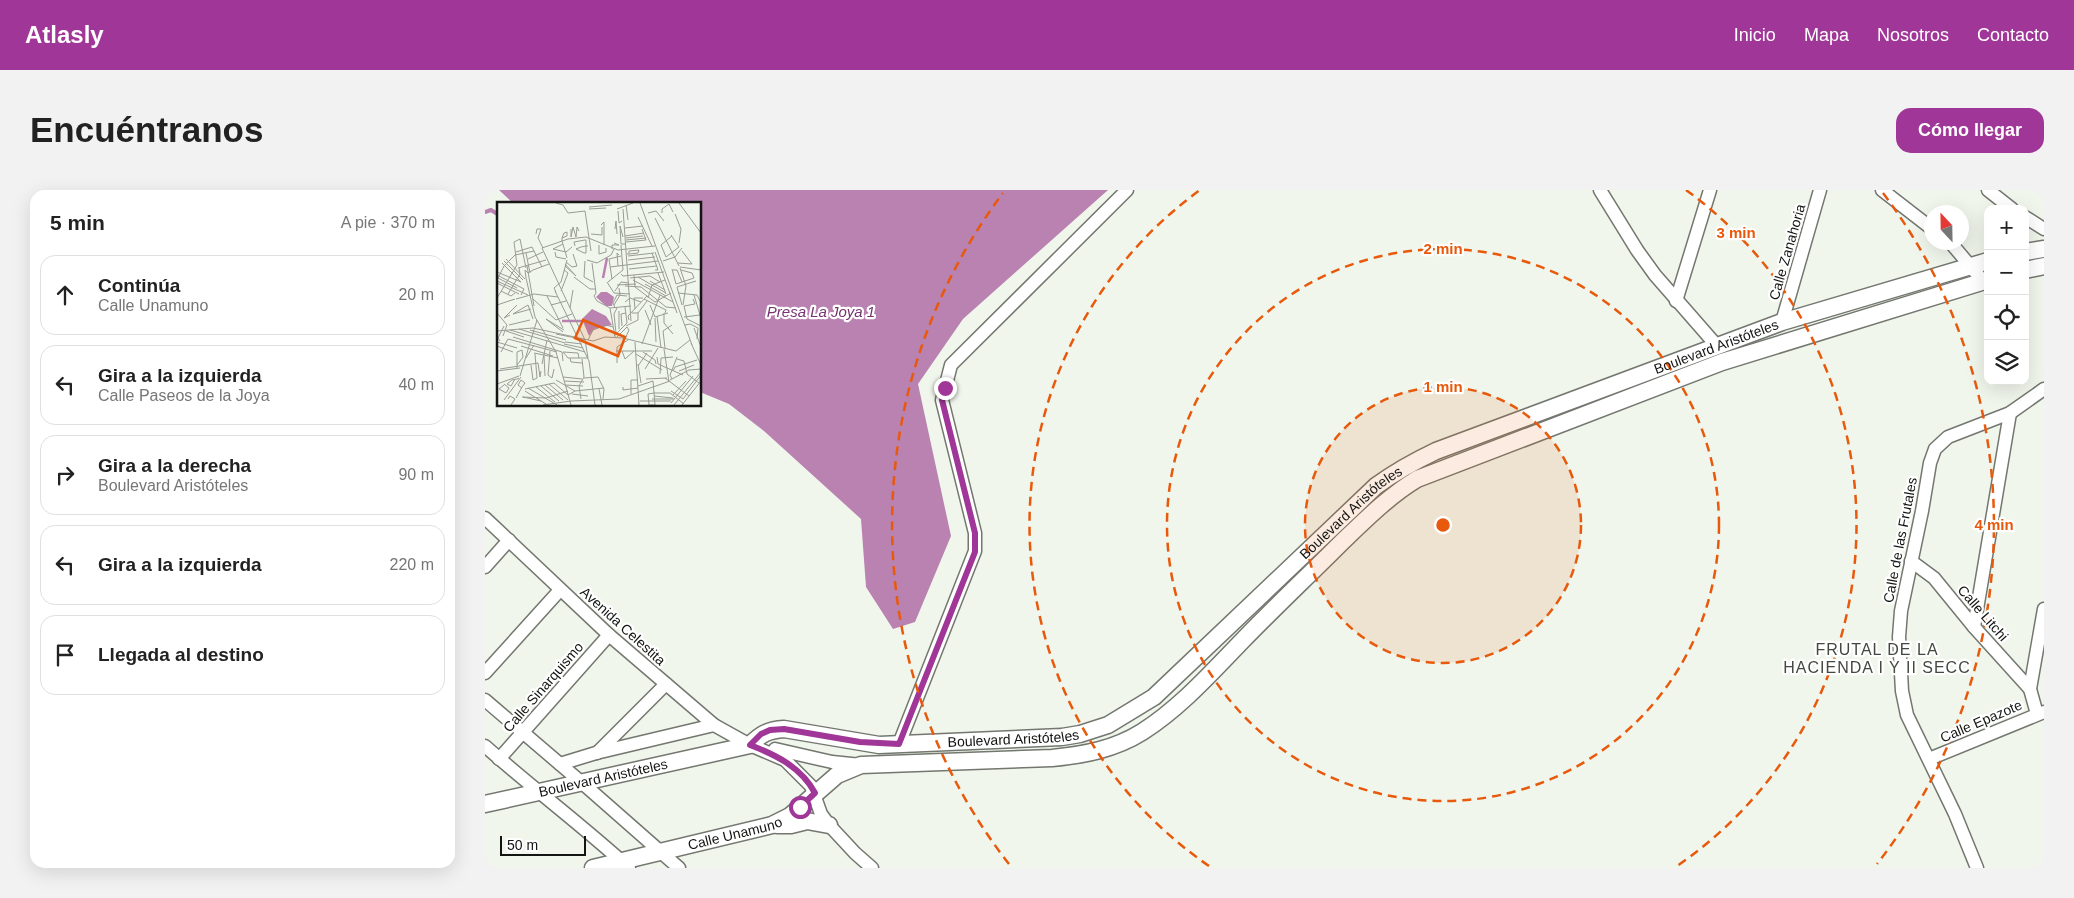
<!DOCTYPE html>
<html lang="es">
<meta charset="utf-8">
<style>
body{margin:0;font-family:Helvetica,sans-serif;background:#f2f2f2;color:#222}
.controls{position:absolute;right:15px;top:15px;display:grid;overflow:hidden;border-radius:10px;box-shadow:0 5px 20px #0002}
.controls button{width:45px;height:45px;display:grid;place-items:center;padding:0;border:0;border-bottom:1px solid #e0e0e0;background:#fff;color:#222;font:25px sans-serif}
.compass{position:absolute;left:1439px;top:15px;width:45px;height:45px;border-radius:50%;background:#fff;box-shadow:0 5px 20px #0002;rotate:338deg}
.scale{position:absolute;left:15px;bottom:12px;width:86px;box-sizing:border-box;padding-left:5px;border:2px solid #131512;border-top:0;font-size:14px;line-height:18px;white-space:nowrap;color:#131512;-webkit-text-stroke:4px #fff;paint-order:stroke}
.stop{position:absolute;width:15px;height:15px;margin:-11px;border:4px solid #a03697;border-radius:50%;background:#fff}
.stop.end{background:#a03697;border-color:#fff;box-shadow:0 1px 5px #0008}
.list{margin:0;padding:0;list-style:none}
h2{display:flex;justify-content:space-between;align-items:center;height:65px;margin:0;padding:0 20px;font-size:21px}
h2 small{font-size:16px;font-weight:400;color:#767676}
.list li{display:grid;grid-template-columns:32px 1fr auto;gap:15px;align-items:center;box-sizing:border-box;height:80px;margin:0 10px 10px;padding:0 10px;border:1px solid #e0e0e0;border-radius:15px}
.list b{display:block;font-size:19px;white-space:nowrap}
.list p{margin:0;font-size:16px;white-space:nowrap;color:#767676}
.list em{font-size:16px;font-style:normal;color:#767676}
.icon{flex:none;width:28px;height:28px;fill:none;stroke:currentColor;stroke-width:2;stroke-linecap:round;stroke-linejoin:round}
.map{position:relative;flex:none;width:1559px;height:678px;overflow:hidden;border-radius:15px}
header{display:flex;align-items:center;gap:30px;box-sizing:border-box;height:70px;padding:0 25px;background:#a03697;color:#fff}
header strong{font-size:24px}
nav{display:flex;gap:28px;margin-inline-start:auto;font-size:18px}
.intro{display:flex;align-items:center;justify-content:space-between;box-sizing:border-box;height:120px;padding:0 30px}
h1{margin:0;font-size:35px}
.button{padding:12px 22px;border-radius:15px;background:#a03697;color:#fff;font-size:18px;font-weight:700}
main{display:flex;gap:30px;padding:0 30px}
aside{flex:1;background:#fff;border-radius:15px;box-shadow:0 5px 20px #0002}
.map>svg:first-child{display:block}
.water{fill:#b982b1}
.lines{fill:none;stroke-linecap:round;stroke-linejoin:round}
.stream{stroke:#b982b1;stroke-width:4}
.minor-casing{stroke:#73776f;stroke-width:15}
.tertiary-casing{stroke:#73776f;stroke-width:19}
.minor{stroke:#fff;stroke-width:12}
.tertiary{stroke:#fff;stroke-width:16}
.route{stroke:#a03697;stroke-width:6}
.ring{fill:none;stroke:#e8590c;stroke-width:2.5;stroke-dasharray:9 6}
.labels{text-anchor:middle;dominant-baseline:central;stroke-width:4.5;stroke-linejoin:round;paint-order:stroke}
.street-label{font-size:14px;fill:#131512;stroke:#fff}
.water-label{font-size:15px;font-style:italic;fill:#75336f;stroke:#fff}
.quarter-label{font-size:16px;letter-spacing:1px;fill:#444840;stroke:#fff}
.inset-river{fill:none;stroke:#b982b1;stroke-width:2.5}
.inset-road{fill:none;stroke:#989c95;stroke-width:1}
.view{fill:#e8590c;fill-opacity:0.15;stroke:#e8590c;stroke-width:2.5}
.inset-edge{fill:none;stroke:#131512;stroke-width:2.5}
.centre{fill:#e8590c;stroke:#fff;stroke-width:2.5}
.ring-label{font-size:15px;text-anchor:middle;font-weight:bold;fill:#e8590c;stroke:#fff;stroke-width:4.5;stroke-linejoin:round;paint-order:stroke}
</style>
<header>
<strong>Atlasly</strong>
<nav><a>Inicio</a><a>Mapa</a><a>Nosotros</a><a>Contacto</a></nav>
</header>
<div class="intro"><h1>Encuéntranos</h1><a class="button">Cómo llegar</a></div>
<main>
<aside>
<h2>5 min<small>A pie · 370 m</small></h2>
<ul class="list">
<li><svg class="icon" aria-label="ahead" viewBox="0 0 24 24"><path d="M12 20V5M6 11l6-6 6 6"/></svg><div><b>Continúa</b><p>Calle Unamuno</p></div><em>20 m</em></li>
<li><svg class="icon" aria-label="left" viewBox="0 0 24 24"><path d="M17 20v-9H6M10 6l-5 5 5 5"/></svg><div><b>Gira a la izquierda</b><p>Calle Paseos de la Joya</p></div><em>40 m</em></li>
<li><svg class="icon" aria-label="right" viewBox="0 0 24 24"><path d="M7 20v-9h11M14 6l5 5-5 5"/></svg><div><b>Gira a la derecha</b><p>Boulevard Aristóteles</p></div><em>90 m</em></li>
<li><svg class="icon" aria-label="left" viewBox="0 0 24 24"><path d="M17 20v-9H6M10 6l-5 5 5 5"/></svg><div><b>Gira a la izquierda</b></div><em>220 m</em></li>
<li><svg class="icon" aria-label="arrive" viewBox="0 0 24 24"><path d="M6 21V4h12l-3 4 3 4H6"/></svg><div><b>Llegada al destino</b></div></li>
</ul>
</aside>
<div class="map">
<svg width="1559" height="678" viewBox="0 0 1559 678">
<rect width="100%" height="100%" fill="#f0f6ec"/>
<!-- water -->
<polygon class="water" points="14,0 623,0 478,129 433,194 466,346 430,432 408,439 381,397 376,329 279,241 244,214 215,202 215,14 29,14"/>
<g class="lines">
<!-- stream -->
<polyline class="stream" points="0,22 6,20 14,25"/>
<defs>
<g id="minor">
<polyline points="1115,0 1152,60 1170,85 1232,156"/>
<polyline points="1397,0 1446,38"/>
<polyline points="1503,0 1527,19"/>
<polyline points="1540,27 1559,39"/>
<polyline points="1465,52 1498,91"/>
<polyline points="1191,111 1225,0"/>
<polyline points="1297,132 1335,0"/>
<polyline points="0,328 124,445 229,535 265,555 300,570 326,596 336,624 344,635 370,663 387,678"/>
<polyline points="1426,371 1449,388 1489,437 1545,499"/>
<polyline points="0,377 24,350"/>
<polyline points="1489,437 1525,223"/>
<polyline points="0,483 75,400"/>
<polyline points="0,510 103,598 194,678"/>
<polyline points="1552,524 1545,499 1559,419"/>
<polyline points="414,554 490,361 490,343 457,210 466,175 642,0"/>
<path d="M0,556C47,598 97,635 144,678"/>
<polyline points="290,559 347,572 376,575"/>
<polyline points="112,563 181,494"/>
<polyline points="14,569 124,445"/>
<polyline points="1444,569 1559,522"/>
<polyline points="75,574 111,563 229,535"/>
<polyline points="1492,678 1470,624 1422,525 1417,501 1414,447 1416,421 1437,321 1445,273 1450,259 1463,247 1525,223 1559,199"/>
</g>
<g id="tertiary">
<polyline points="1540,62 1559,59"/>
<polyline points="1540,80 1559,76"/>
<path id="s1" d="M0,614L265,555C276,544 283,540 299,539L394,555L577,547L595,544L623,535L669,507L891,296C910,282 930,271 951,261L1297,132L1503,71"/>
<polyline points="292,635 306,635 322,631 344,635"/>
<path id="s2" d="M108,678L287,635L305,626L352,585L376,575L567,568C599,565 630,559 657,542C695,518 727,482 758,450C790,417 824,385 857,352C881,329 904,306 932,289L1237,172L1503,90"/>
</g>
</defs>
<!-- minor casing -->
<use href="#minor" class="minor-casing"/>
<!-- tertiary casing -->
<use href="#tertiary" class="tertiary-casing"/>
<!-- minor -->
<use href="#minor" class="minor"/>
<!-- tertiary -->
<use href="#tertiary" class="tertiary"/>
</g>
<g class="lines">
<!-- route -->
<path class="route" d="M315,617L330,603C316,577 291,565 265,555L276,544L285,540L299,539L375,552L414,554L490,362V343L457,210L460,198"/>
</g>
<!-- distance rings -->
<circle cx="958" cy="335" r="138" fill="#e8590c" fill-opacity=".12"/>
<g class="ring">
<circle cx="958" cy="335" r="138"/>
<circle cx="958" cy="335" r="276"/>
<path d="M724 676A414 414 0 0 1 715 0M1201 0A414 414 0 0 1 1192 676"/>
<path d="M524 674A551 551 0 0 1 518 3M1398 3A551 551 0 0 1 1392 674"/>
</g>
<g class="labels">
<!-- street labels -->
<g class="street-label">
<text transform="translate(1302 62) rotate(-74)">Calle Zanahoria</text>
<text stroke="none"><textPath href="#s1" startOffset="1366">Boulevard Aristóteles</textPath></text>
<text stroke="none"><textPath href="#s1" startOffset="961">Boulevard Aristóteles</textPath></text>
<text transform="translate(1415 350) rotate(-79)">Calle de las Frutales</text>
<text transform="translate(1498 423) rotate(49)">Calle Litchi</text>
<text transform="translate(138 436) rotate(42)">Avenida Celestita</text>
<text transform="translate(58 497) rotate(-49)">Calle Sinarquismo</text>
<text transform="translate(1496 531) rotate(-23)">Calle Epazote</text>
<text stroke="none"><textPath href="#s1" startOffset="541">Boulevard Aristóteles</textPath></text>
<text stroke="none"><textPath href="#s1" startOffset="121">Boulevard Aristóteles</textPath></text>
<text stroke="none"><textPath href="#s2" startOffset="146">Calle Unamuno</textPath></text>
</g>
<!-- water labels -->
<g class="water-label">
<text x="336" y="121">Presa La Joya 1</text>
</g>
<!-- quarter labels -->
<g class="quarter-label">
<text x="1392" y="459">FRUTAL DE LA<tspan x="1392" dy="18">HACIENDA I Y II SECC</tspan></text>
</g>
</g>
<!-- overview -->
<g transform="translate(12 12)">
<rect width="204" height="204" fill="#f0f6ec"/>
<path d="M104,90H110L117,95L115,104H109L99,95ZM95,107L109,114L115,123L97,127L92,134L85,117Z" fill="#b982b1"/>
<path class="inset-river" d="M106,76L110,56M65,119H87"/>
<path class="inset-road" d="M59,1L66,3L71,11L88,9L94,49M143,1L195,143M182,1L204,31M129,3L131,18M92,5L115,3M92,7L109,6M120,7L136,1M126,7L134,119M121,9L122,21L125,19M151,11L159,9L167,19M165,11V7L172,2L176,10M178,12L184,27L182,41M141,15L155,44M158,16L182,64M104,23L107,20V43M128,26L146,24M74,27V35L76,25L79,35L80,25L82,29M118,27L119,19L120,32M39,32L40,27H44L41,36L46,46M94,32L105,33V25M174,33L182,45L169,55L164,43L175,34M128,34L147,31M126,35L123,24L124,42H129M65,36L70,34V30L67,31L65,36V39L70,56M129,36L146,34M129,38L149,36M129,40L149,38L145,27M66,42L56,47L69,50L75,45M102,43V52L109,50V46M78,44L77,40L88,38H89V51H87L79,47L84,45L89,44H91M115,47V43H122L117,41M19,50L35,45L45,65M58,50L59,55L69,57M158,50L180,111M29,51L33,71M155,51L161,68H158M130,52H132L141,51L142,48L132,49V52M131,54L157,51M9,57L28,77M31,57L46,50M90,58L100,61L114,53L117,47M131,58L158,55M7,59L26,78M88,59L87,75L96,80M166,59L178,55L185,46M69,60L75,65L80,64L76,52M5,61L24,80M95,61L99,91L97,94L100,99L113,106L134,104M181,61L195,62L185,49M30,64L37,104M68,64L79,74L68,62M121,64L120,51L122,53M113,65L161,59M183,65L204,68M21,66L49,58M183,66L189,84L186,103M132,67L160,64M175,67L179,82L197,76L195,71L184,68M36,68L52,62M176,68H180L185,80M0,70L24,80M161,71L169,92M124,72L126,74L167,70M0,73L27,87L24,93M137,73L138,85L158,100L174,91M77,75L93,87H98M141,75L169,91M1,76L20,86M29,76L38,115L59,150L74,203M29,76L28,68L31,71L36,68M133,76L153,74L163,80M115,77L112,57L124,54M0,78L7,64L18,53L37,49M136,78L176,100M0,79L31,93M153,79L168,88M110,80L117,91L133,92M111,80L126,68L124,43M0,81L22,92M148,82L169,94M120,83L139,82M128,84L144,85L169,105L179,106M4,89L14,94L18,91M58,89L92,159L98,203M64,89L71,71L67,68M118,89L124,80L132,81M59,90L57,86L64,80L70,58M181,91L200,93L204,101M11,92L23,72L22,66M197,93L203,113M50,94L66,126M0,96L20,63L17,40L23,37L29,66M151,96L155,83L168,78M19,97L37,92L61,95M36,97L59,118L75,112M147,97L169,108L168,111M128,100L133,96L144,100M0,103L18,97M54,103L69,99M117,103L123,93L122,86M153,103L158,115L171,111M185,103L180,85L199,79M187,104L190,117L204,124M187,104L198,102L196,97M73,106L76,88M113,106L118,135M118,106L116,101L120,93L130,94M138,107L137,96H146M148,108L154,123M0,111L10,123L6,134M135,111H141L150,99M167,111V121L176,132M16,112L31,103L36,117M16,112L34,107M13,113L7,116L20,103M160,114L164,146M187,115L203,113M158,116L159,140M132,118L131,114L150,94M12,123L33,118M188,123L193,122L201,126L200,137M125,124L124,112L129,111M129,124L141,118V111M197,126L204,145M22,127L68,141M122,127V109M13,128L88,150M33,128L69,138M0,129L36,126L96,139L108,135L126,136L179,149L193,138M9,129L27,135M66,130L49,117L67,128M119,131L117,112L120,106M59,132L89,138M117,134L130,121L128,105M16,135L65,150L66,159M120,135L130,125L132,128L128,137M91,138L96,128L109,123L116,125M3,139L1,136L7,124M0,140L20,146M68,140L85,142M138,140L142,203M194,141L204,163M67,142L86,146M145,142L163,93M0,144L16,150M24,144L56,154M168,146L166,129L175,123M167,147L172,180M53,149L51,173L55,176L57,167M119,149H155M125,149L128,157L137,149M4,150L11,137L60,150M66,150L71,156H91M66,150L81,151L82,156M146,150L158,158L159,162M37,151L61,156M139,152L165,168M47,154L48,174M160,155L161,162L186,173M29,156L37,143M73,156L74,160L85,161M91,156L88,138L45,46L71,37L89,35L121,48L158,44M180,157L187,159L190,172L202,181M120,161V145L131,138M45,162L50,138M141,162L144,181M34,163L36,178L40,176L38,152M141,164L150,151M20,166V150L25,148L26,155L20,163M3,167L41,161L43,175L44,169M148,167L161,146M0,169L23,166M176,169L178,165L200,158M182,169L197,163M163,172L164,156L176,155M23,174L40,118M66,175L85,177M87,176L101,175L107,187L106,197M168,176L192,194M18,177L14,184L10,182L15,178L20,177L22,176M149,177L170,176M175,177L173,173L180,155M59,178L78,189L107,186M173,178L192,168L204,167M67,179L87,180M57,181L71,193L78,189M0,182L22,174M7,182L12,186L9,191L2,187L7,183M52,182L71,198M48,183L66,198M68,183L86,184M44,184L62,199M141,184L156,179M39,185L58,200M126,185V188L141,186M31,186L60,203M28,187L57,181M102,187L105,203M28,189L49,202M174,189L186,197L204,173M75,192L91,194M134,192V178H140M176,193L189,179M157,194L176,196M25,195L49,196L71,189M26,195L44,199M19,196L25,185L28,181L24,178L21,183L25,186M11,197L13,194L18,197L14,203M84,197L82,184L87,175L85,157M155,197H177M7,198L24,175M74,199L122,197L173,179M143,199H174M174,201L196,174M46,203L74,199M152,203L151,192L157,191H173L187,202M152,203H158L156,179M177,203L204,170M185,203L204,179"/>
<path class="view" d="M86,118L128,135L121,154L78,136Z"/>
<rect width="204" height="204" class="inset-edge"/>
</g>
<circle cx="958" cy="335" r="8" class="centre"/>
<g class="ring-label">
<text x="1251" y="48">3 min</text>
<text x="958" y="64">2 min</text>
<text x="958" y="202">1 min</text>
<text x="1509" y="340">4 min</text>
</g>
</svg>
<div class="controls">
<button>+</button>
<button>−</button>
<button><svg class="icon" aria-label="locate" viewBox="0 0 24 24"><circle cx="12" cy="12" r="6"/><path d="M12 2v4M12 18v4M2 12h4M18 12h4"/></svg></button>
<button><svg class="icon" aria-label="layers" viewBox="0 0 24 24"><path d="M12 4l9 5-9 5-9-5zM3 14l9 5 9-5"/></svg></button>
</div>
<svg class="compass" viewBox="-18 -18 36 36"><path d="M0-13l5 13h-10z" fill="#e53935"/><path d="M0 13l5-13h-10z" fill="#767676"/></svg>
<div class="scale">50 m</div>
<div class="stop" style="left:315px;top:617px"></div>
<div class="stop end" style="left:460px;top:198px"></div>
</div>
</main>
